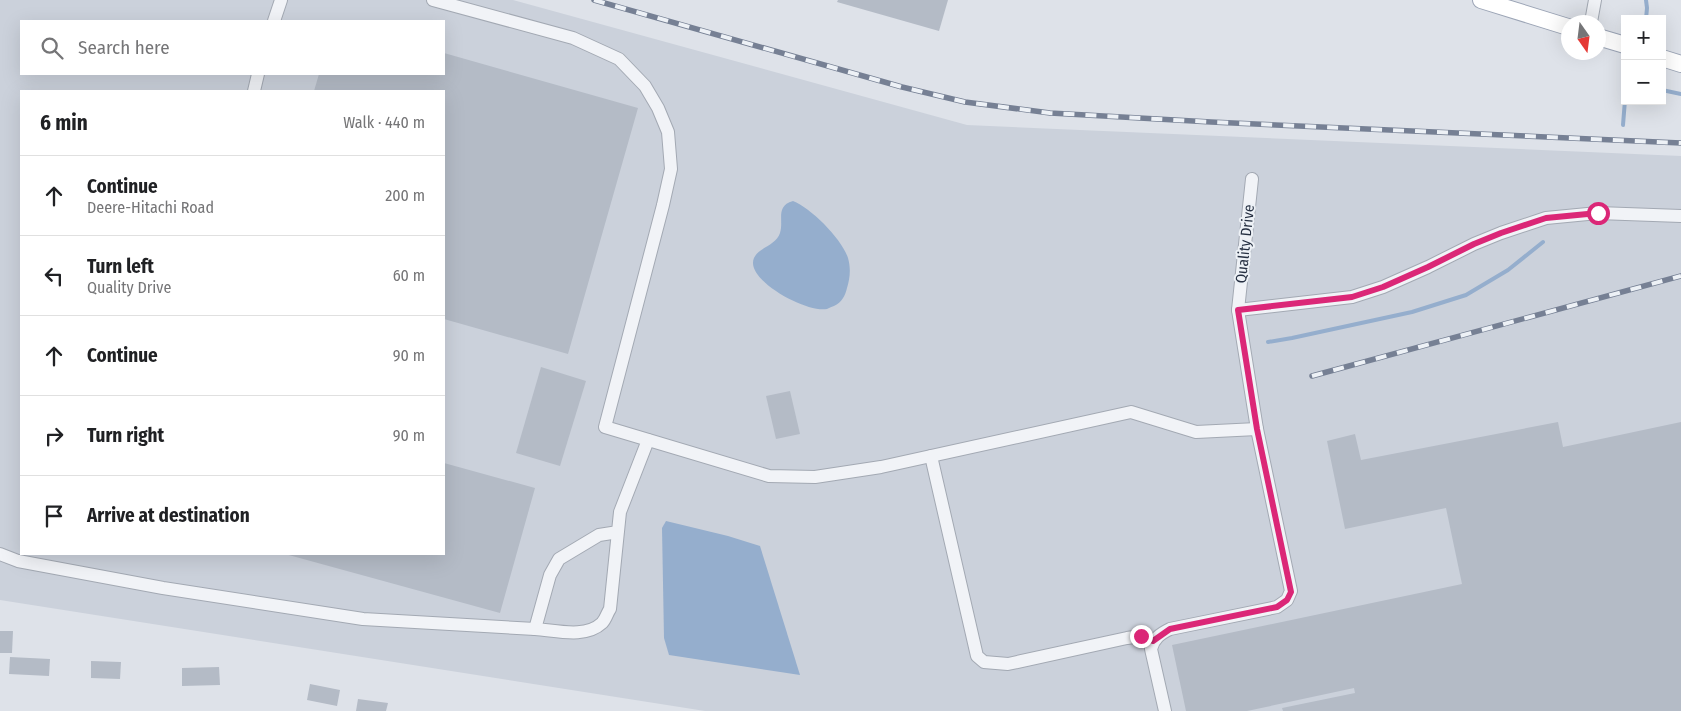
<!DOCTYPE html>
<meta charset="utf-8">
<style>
body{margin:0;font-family:"Fira Sans Condensed",sans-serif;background:#f2f2f2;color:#202124}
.controls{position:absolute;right:15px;top:15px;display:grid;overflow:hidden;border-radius:0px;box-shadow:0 5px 20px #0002}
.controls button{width:45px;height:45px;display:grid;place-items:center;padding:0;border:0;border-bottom:1px solid #e0e0e0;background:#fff;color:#202124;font:25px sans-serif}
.compass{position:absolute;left:1561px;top:15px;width:45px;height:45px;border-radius:50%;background:#fff;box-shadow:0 5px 20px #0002;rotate:166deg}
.stop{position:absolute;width:15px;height:15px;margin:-11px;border:4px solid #db2777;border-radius:50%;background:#fff}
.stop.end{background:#db2777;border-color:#fff;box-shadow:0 1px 5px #0008}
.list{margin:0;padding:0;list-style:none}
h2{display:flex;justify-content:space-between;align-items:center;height:65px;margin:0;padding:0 20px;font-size:21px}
h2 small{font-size:16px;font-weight:400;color:#757577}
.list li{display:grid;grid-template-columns:32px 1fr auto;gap:15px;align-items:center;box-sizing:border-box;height:80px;padding:0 20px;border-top:1px solid #e0e0e0}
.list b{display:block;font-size:19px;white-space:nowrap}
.list p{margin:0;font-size:16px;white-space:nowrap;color:#757577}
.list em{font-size:16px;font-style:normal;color:#757577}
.icon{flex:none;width:28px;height:28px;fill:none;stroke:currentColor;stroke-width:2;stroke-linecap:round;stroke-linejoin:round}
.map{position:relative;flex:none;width:1681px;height:711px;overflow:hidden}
.search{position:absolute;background:#fff;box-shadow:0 5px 20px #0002;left:20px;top:20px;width:425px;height:55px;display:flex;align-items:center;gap:12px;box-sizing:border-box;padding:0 18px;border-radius:0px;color:#757577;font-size:19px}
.panel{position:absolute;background:#fff;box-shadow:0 5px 20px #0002;left:20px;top:90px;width:425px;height:465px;border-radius:0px}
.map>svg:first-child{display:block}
.built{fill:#cbd1db;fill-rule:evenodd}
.water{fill:#95aecd}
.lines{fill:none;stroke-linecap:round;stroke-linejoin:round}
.stream{stroke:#95aecd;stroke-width:4}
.building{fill:#b4bbc6}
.minor-casing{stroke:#a3a9b3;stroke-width:14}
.major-casing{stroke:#9ca5b6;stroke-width:18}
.minor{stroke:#f1f3f7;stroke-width:12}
.major{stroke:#fff;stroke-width:16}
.rail-casing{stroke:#768094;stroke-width:5.5}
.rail{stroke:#edf1f6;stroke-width:4;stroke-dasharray:11;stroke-linecap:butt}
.route{stroke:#db2777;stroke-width:6}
.labels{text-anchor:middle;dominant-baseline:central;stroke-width:4;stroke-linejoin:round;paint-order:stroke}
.street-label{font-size:15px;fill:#252f41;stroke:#edf1f6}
</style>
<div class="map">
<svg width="1681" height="711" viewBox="0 0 1681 711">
<rect width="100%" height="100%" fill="#dee2e9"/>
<!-- built -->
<path class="built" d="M0,0H513L967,125L1681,156V711H705L0,600ZM21,21H444V74H21ZM21,91H444V554H21Z"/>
<!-- water -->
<g class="water">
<path d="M793,201C811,208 842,239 848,258C851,268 850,279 847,288C845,296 842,302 834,306C831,307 829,308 827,309C808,313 753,284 753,263C753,248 776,247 780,233C784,220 775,206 793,201Z"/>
<polygon points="666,521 728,536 760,546 800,675 669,655 664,638 662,528"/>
</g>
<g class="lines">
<!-- stream -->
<g class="stream">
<polyline points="1646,0 1647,8 1646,19"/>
<polyline points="1662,90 1681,94"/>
<polyline points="1623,125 1625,100"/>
<polyline points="1268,342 1292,338 1412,312 1466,295 1508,270 1543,242"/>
</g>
</g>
<!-- building -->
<g class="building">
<polygon points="838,0 948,0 939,31 837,2"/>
<polygon points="444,53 638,108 568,354 444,319 444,91 314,91 319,74 444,74"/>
<polygon points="541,367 586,381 560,466 516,453"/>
<polygon points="790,391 800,434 776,439 766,396"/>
<polygon points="1558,422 1563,447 1681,422 1681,711 1283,711 1282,708 1355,693 1354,688 1247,711 1186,711 1172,645 1462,584 1446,508 1345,529 1327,441 1355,434 1361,460"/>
<polygon points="444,463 535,488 500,613 285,554 444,554"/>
<polygon points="0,631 13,631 12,653 0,653"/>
<polygon points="10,657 50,659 49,676 9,674"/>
<polygon points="91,661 121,662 120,679 91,678"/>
<polygon points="219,667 220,685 182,686 182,668"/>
<polygon points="310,684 340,690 337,706 307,700"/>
<polygon points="358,699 388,703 386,711 356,711"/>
</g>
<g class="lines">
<defs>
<g id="minor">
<polyline points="433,0 573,38 619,59 645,86 658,108 668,132 671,169 663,205 605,427 769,476 815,477 881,467 1131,412 1196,432 1257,429"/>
<polyline points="274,21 281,0"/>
<polyline points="1591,22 1595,0"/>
<polyline points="254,91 258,74"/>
<polyline points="1238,310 1352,297 1383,287 1428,267 1474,244 1501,233 1546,218 1598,213 1681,216"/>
<polyline points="931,456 977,656 984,662 1008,664 1127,638 1141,636 1153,641"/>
<path d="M618,532L599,535L559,559L550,575L535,629C555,630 585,639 602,623C606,619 607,613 610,609L620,512L648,440"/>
<polyline points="0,554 18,561 163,588 363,619 535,629"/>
<path d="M1165,711L1151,649C1154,638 1160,634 1170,629L1277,607L1287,600L1291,591L1257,429L1238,310L1252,179"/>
</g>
<g id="major">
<polyline points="1481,0 1568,27"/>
<polyline points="1598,37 1625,45"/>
<polyline points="1662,58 1681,64"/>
</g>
</defs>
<!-- minor casing -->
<use href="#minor" class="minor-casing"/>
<!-- major casing -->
<use href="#major" class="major-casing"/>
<!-- minor -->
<use href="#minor" class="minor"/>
<!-- major -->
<use href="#major" class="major"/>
<defs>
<g id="rail">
<polyline points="594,0 902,87 965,102 1050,113 1211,122 1681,143"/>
<polyline points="1312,376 1681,276"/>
</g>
</defs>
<!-- rail casing -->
<use href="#rail" class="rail-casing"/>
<!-- rail -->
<use href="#rail" class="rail"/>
</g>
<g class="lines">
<!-- route -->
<polyline class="route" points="1141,636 1153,641 1170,629 1277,607 1287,600 1291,592 1257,429 1238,310 1352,297 1383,287 1428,267 1474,244 1501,233 1546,218 1598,213"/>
</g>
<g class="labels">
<!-- street labels -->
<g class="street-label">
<text transform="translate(1245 244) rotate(-84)">Quality Drive</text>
</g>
</g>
</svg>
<div class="controls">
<button>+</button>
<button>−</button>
</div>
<svg class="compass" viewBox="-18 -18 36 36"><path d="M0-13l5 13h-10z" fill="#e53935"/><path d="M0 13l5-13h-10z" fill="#757577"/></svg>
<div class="stop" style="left:1598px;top:213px"></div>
<div class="stop end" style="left:1141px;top:636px"></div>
<div class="search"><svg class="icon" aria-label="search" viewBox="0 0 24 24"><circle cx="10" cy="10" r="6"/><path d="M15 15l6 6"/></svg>Search here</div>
<section class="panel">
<h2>6 min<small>Walk · 440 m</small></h2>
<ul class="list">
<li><svg class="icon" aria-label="ahead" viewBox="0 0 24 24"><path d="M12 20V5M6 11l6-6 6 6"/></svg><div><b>Continue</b><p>Deere-Hitachi Road</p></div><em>200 m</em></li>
<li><svg class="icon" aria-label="left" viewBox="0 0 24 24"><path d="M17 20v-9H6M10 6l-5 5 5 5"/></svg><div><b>Turn left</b><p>Quality Drive</p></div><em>60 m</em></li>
<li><svg class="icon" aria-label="ahead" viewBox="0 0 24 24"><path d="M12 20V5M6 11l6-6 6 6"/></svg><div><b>Continue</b></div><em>90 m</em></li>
<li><svg class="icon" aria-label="right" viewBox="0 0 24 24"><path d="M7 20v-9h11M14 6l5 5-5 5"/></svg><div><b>Turn right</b></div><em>90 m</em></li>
<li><svg class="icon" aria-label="arrive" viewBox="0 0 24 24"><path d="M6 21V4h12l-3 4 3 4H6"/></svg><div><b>Arrive at destination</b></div></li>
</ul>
</section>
</div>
